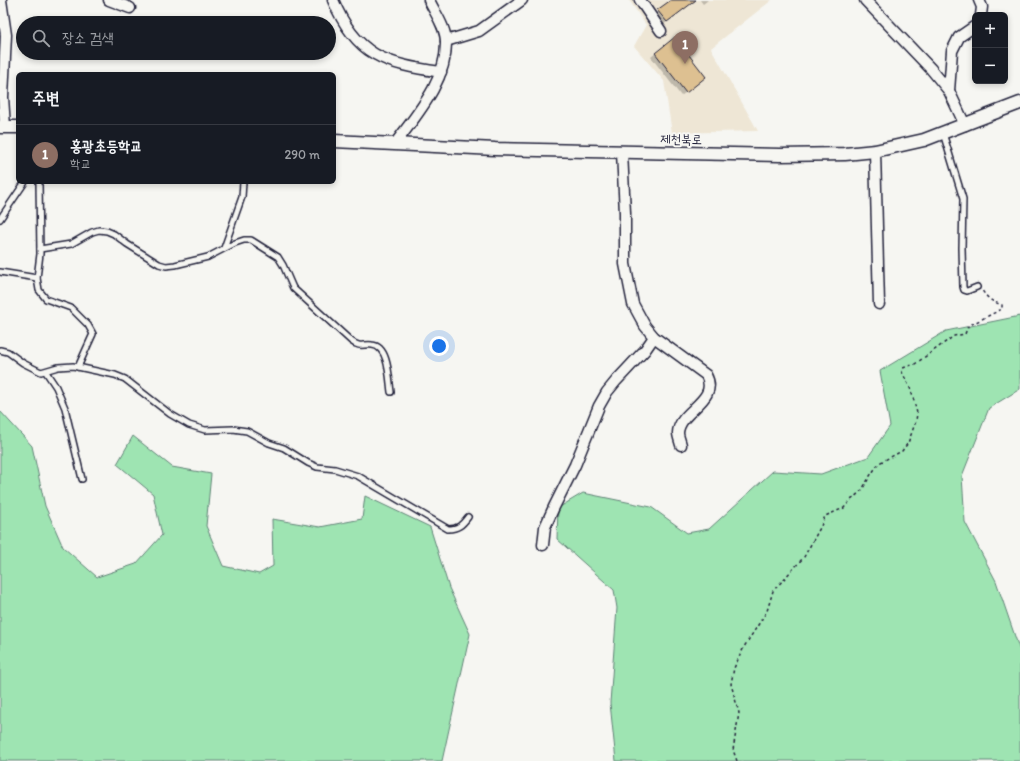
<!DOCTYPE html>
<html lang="ko">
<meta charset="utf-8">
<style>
body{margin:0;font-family:Itim,"Poor Story",sans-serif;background:#20242c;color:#f1f3f6}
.controls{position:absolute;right:12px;top:12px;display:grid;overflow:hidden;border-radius:6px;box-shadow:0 2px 6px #0003}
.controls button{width:36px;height:36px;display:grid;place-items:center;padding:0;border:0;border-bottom:1px solid #363941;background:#171b24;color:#f1f3f6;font:20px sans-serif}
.you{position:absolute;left:439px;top:346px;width:14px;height:14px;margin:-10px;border:3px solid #fff;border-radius:50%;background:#1a73e8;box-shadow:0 0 0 6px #1a73e833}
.badge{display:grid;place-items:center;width:26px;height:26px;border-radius:50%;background:#c8321e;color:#fff;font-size:13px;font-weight:700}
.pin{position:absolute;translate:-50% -33px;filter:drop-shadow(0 1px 2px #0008)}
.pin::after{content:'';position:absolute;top:21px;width:14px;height:12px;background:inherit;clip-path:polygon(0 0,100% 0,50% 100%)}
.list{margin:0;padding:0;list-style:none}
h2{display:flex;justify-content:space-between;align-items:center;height:52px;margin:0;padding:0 16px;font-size:17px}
h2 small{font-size:13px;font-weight:400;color:#9ea1a6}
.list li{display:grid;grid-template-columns:26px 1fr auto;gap:12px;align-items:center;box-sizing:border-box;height:60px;padding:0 16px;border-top:1px solid #363941}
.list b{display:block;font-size:15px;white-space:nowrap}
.list p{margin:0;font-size:13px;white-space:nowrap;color:#9ea1a6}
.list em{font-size:13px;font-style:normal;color:#9ea1a6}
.icon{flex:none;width:22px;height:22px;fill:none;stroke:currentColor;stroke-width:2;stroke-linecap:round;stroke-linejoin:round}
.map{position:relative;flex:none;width:1020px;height:761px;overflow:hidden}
.search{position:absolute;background:#171b24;box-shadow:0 2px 6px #0003;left:16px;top:16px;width:320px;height:44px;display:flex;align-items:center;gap:10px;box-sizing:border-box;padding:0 14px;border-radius:22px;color:#9ea1a6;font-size:15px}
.panel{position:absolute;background:#171b24;box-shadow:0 2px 6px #0003;left:16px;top:72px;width:320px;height:112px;border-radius:6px}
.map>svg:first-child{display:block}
.built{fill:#eee6d5}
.green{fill:#9ee4b2;stroke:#608376}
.shadow{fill:#0003}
.building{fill:#ddc091;stroke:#22223b}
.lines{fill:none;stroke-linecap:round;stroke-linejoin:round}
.service-casing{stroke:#22223b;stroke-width:8}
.minor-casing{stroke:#22223b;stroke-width:13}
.tertiary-casing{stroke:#22223b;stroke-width:15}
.path{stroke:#22223b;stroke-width:1.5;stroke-dasharray:3 3;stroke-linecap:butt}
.service{stroke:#f6f6f2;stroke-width:5}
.minor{stroke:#f6f6f2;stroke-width:10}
.tertiary{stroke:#f6f6f2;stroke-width:12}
.labels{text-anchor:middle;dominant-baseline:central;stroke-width:4;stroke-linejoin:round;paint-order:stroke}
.street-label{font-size:13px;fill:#22223b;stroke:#f6f6f2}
</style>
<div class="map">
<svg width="1020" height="761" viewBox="0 0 1020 761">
<rect width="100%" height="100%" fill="#f6f6f2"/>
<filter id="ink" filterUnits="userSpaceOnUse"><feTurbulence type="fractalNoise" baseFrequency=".025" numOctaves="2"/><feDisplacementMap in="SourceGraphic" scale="8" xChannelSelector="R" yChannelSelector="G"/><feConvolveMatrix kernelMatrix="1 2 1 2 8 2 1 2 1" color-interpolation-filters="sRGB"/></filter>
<g filter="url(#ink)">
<!-- built -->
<polygon class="built" points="629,0 772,0 711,48 758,131 672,133 664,81 634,46 646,25"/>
<!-- green -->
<g class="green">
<polygon points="1020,316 1020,389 989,408 962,476 965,522 996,581 1020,651 1020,761 616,761 610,703 617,608 614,590 557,539 558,508 583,493 651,507 687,533 709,529 773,471 821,474 868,457 890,426 880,371 946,331"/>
<polygon points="0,411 32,446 45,506 63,547 97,577 136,564 162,535 153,494 117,464 133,436 172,467 211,474 206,526 223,566 259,574 273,566 272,519 320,527 362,519 365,496 430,527 449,588 470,634 442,761 0,761"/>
</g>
<!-- shadow -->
<g class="shadow">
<polygon points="672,0 696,0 663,25 654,15"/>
<polygon points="700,0 708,0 703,4"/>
<polygon points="675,38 701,80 681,96 651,57"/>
</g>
<!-- building -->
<g class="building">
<polygon points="671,0 696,0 667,22 657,10"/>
<polygon points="675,37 706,77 686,93 655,53"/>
</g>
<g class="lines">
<defs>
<g id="service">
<polyline points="943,133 963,199 962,248 963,287 964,290 967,291 977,287"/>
<polyline points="39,182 40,254 37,278 39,290 46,299 71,308 88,325 93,334 78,367"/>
<polyline points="0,219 25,182"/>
<polyline points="224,248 242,197 243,182"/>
<path d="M40,249L71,244L92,232L99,230L107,231L114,234L127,244L159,264L166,266L175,265L208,257L235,243L244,240H251L278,257L283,265L293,288L351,341C360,348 363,344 372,345C389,346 389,379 391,392"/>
<polyline points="0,272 37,278"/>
<path d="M0,350L8,352L23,363L41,372L58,367L73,366L115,375L125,379L170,414L189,425L205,430L233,429L247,431L269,443L284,448L308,463L317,467L335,469L358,476L448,529C458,529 462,525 468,517"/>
<polyline points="46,372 56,387 65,408 82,479"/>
</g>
<g id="minor">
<polyline points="1,0 6,35 3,97 5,127"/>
<polyline points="109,0 130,8"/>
<path d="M333,0C356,56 385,64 441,72"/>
<polyline points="640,0 661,31"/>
<polyline points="865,0 931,69 949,91 965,125"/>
<polyline points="979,0 982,7 981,15"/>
<polyline points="446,41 479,31 522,0"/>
<polyline points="949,91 952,51 959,37 975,26"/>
<path d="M395,144C416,115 447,81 446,42C446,28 435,13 429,0"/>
<polyline points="875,151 879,304"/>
<path d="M622,152L625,213V264L633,304L645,326L654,337L706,375C720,401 679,410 678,433C678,436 680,441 681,445"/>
<polyline points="543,545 545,527 554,507 575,465 599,406 607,392 616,381 645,350 654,337"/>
</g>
<g id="tertiary">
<polyline points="0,127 18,127"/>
<polyline points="334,141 495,149 780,155 845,154 875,151 924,140 1020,103"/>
</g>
</defs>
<!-- service casing -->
<use href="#service" class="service-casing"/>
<!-- minor casing -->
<use href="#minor" class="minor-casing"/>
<!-- tertiary casing -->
<use href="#tertiary" class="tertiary-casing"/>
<!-- path -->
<path class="path" d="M737,761L733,750L739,713L731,684L734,668L744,647L767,611L773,591L804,557L821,526L825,516L844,508L850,501L862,490L870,476L879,463L902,451L908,443L916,421L917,413L911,390L902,372L903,368L915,364L954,336L965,334L968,326L1002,309V305C993,302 987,299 982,290"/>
<!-- service -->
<use href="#service" class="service"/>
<!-- minor -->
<use href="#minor" class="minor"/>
<!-- tertiary -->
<use href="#tertiary" class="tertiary"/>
</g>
</g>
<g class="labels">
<!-- street labels -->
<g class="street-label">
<text transform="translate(681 139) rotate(1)">제천북로</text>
</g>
</g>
</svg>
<div class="controls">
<button>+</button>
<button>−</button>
</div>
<div class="you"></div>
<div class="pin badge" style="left:685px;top:64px;background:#8d6e63">1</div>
<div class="search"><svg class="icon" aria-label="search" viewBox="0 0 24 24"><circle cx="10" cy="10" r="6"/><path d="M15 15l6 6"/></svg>장소 검색</div>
<section class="panel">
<h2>주변<small></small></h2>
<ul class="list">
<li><span class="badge" style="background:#8d6e63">1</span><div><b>홍광초등학교</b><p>학교</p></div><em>290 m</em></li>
</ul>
</section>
</div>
